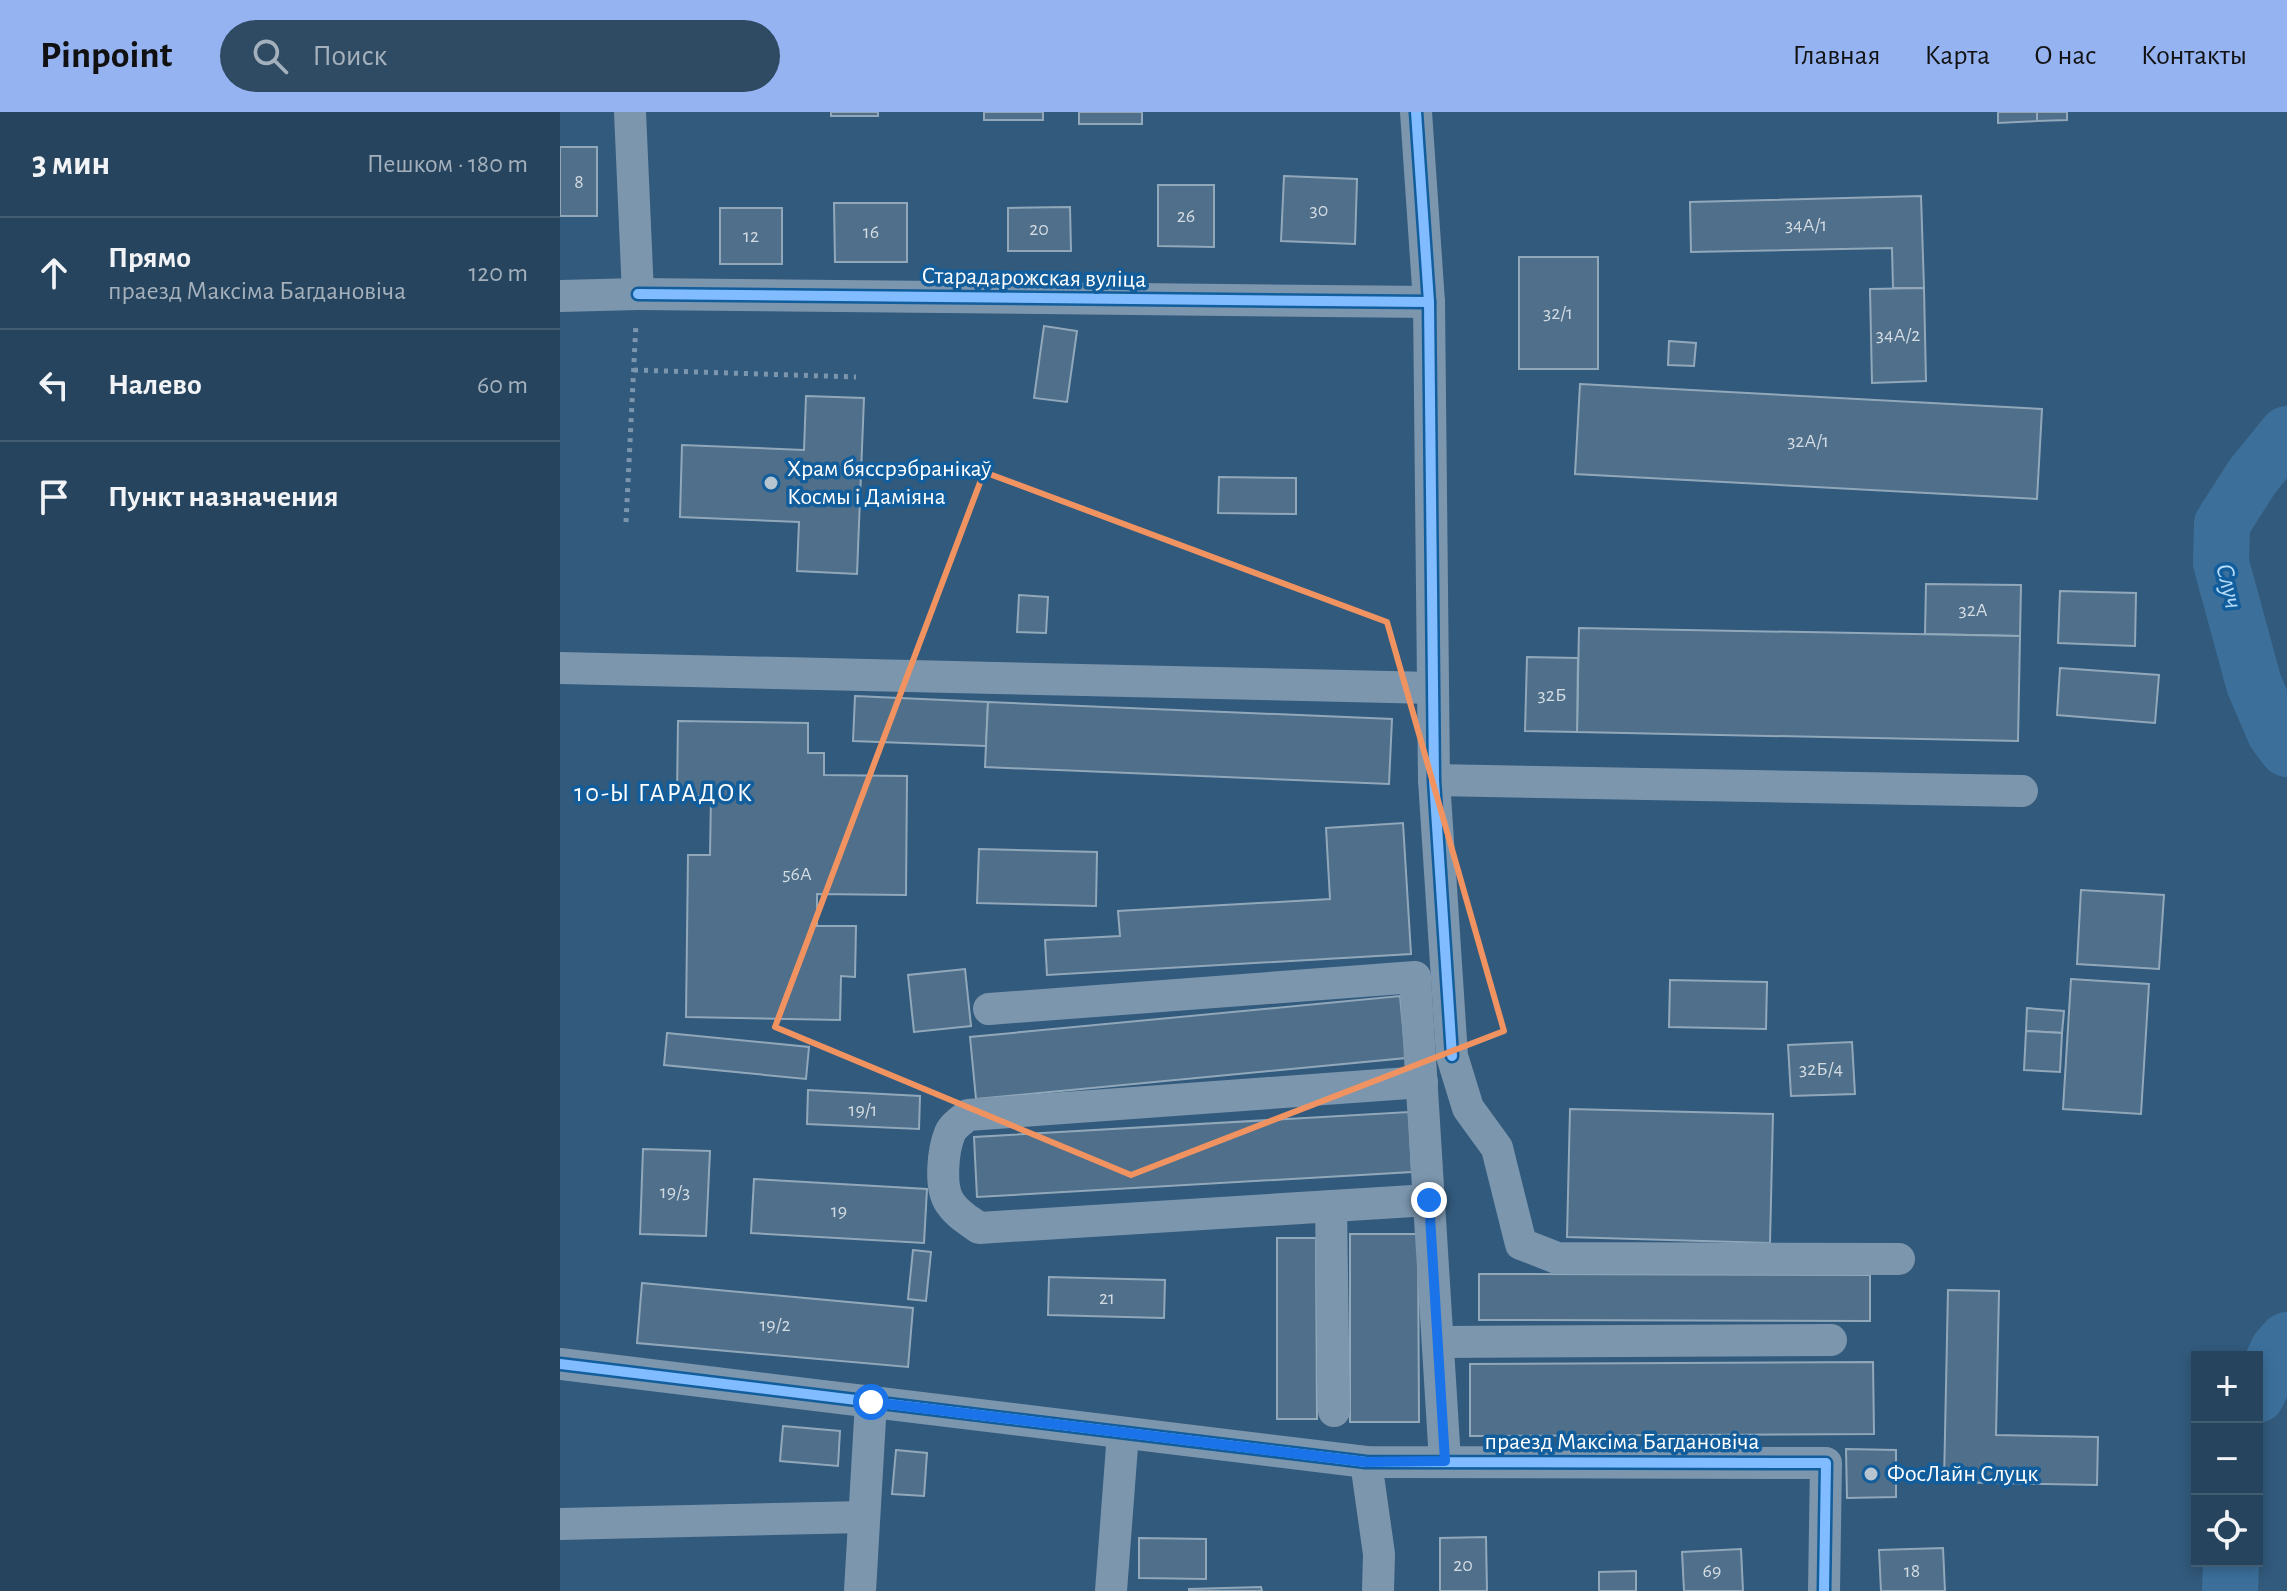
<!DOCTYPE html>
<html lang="ru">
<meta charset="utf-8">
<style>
body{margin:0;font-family:"Alegreya Sans",sans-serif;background:#2e4b63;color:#f1f3f6}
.controls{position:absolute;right:24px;bottom:24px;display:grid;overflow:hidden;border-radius:0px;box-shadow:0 4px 12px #0003}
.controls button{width:72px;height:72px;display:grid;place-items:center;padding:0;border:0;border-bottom:2px solid #425c72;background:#26445d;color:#f1f3f6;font:40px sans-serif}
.stop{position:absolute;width:24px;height:24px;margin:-18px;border:6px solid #1a73e8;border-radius:50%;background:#fff}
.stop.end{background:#1a73e8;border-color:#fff;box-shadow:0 2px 8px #0008}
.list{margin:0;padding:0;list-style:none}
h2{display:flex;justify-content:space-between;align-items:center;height:104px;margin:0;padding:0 32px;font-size:34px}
h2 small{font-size:26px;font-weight:400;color:#a4b0bc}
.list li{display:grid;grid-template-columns:52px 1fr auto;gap:24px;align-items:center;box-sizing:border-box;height:112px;padding:0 32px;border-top:2px solid #425c72}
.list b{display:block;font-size:30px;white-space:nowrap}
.list p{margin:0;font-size:26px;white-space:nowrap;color:#a4b0bc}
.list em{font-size:26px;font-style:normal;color:#a4b0bc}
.icon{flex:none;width:44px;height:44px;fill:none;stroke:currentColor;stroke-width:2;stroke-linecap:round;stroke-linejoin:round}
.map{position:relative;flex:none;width:1727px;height:1479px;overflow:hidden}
header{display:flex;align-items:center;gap:48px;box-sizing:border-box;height:112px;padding:0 40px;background:#95b2f1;color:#111}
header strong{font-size:38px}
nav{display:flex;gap:44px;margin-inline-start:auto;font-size:28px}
.search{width:560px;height:72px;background:#2e4b63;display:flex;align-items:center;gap:20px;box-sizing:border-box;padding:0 28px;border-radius:44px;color:#a4b0bc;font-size:30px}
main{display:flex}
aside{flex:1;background:#26445d}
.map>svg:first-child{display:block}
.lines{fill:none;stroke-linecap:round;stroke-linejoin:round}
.river{stroke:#3c709b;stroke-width:56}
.building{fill:#4f6f8a;stroke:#91a8bb;stroke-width:2}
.path{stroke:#7c96ae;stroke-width:5;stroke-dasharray:4 6;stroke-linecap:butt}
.minor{stroke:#7c96ae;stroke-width:32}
.cycleway-casing{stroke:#125d9b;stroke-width:15}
.cycleway{stroke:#80bcff;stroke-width:10}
.route{stroke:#1a73e8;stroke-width:10}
.marked{fill:none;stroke:#f09361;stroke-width:6;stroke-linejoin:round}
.poi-dot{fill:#b7c5d1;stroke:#125d9b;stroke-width:3}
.labels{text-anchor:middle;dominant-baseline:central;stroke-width:7;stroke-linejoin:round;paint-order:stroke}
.number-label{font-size:20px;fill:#d3dbe2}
.street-label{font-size:24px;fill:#fff;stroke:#125d9b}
.poi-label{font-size:24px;fill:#fff;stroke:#125d9b;text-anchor:start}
.water-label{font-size:26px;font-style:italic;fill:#b3dbfa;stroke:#125d9b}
.neighbourhood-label{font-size:26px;letter-spacing:2px;fill:#fff;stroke:#125d9b}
</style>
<header>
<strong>Pinpoint</strong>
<div class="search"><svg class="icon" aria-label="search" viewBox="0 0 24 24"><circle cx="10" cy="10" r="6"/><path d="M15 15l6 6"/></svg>Поиск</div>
<nav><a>Главная</a><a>Карта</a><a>О нас</a><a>Контакты</a></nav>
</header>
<main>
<aside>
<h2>3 мин<small>Пешком · 180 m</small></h2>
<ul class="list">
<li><svg class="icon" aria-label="ahead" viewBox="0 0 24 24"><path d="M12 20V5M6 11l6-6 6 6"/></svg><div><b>Прямо</b><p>праезд Максіма Багдановіча</p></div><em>120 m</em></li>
<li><svg class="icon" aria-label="left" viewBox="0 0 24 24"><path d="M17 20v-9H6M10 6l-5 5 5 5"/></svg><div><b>Налево</b></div><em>60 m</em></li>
<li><svg class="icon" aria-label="arrive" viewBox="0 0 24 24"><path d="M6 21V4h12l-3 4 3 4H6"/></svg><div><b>Пункт назначения</b></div></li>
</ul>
</aside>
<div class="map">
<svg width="1727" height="1479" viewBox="0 0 1727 1479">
<rect width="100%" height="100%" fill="#325a7c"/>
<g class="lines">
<!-- river -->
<g class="river">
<polyline points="1727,322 1692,365 1662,412 1661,451 1694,572 1715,621 1727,637"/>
<polyline points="1697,1283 1718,1238 1727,1228"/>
<polyline points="1670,1479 1671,1449"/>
</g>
</g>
<!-- building -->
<g class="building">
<rect x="271" y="0" width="47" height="4"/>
<rect x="424" y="0" width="59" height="8"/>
<rect x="519" y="0" width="63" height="12"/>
<polygon points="1438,0 1477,0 1477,9 1438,11"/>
<polygon points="1477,0 1507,0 1507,8 1477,9"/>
<rect x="0" y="35" width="37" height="69"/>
<polygon points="724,64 797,67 795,132 721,129"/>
<polygon points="598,73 654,73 654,135 598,134"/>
<polygon points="1361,84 1364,176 1333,176 1332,136 1131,140 1130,90"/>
<polygon points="274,91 347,91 347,150 275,150"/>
<polygon points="510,95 511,139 448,139 448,96"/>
<rect x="160" y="96" width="62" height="56"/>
<rect x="959" y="145" width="79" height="112"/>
<polygon points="1364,176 1366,269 1312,271 1310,177"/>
<polygon points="484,214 517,219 507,290 474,286"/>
<polygon points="1109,229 1136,231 1134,254 1108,253"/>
<polygon points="1020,272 1482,297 1477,387 1015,362"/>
<polygon points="246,284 304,286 297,462 237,459 239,410 120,405 122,333 244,338"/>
<polygon points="659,365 736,366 736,402 658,401"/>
<polygon points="1366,472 1461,473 1460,524 1365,522"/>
<polygon points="1500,479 1576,481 1575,534 1498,531"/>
<polygon points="459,483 488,485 486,521 457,520"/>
<polygon points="1019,516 1460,524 1458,629 1017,620"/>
<polygon points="967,545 1018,546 1017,620 965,619"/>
<polygon points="1500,556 1599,563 1595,611 1497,603"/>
<polygon points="295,584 428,590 426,634 293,629"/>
<polygon points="428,590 832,607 829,672 425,655"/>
<polygon points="118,609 248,611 248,641 264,641 264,663 347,664 346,783 257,782 257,814 296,814 295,865 281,864 280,908 126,905 128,743 150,743 151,684 117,684"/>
<polygon points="843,711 851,842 487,863 485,828 560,824 558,799 770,787 766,716"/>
<polygon points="419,737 537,740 536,794 417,791"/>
<polygon points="1521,778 1604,783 1599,857 1517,852"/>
<polygon points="405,857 411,914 354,920 348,863"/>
<polygon points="1511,867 1589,872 1581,1002 1503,997"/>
<polygon points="1110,868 1207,870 1206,917 1109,915"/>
<polygon points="840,884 846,946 416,987 410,925"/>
<polygon points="1467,896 1504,899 1502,921 1466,919"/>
<polygon points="1466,919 1502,921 1500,960 1464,958"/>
<polygon points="107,921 249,935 246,967 104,953"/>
<polygon points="1292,930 1295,982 1231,984 1228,933"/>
<polygon points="248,978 360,984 359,1017 247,1012"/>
<polygon points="1010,997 1213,1002 1210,1131 1007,1125"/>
<polygon points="849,1000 852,1060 417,1085 414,1025"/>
<polygon points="83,1037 150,1039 146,1124 80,1122"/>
<polygon points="194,1067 367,1077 364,1131 191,1121"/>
<polygon points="790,1122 858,1122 859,1310 790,1310"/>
<polygon points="717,1126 756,1126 757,1307 717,1307"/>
<polygon points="353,1138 371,1140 366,1189 348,1187"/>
<polygon points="919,1162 1310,1163 1310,1209 919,1208"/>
<polygon points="489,1165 605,1168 604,1206 488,1203"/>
<polygon points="82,1171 353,1196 348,1255 77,1231"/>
<polygon points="1388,1178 1439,1179 1436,1323 1538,1325 1537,1373 1384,1370"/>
<polygon points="1313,1250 1314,1322 910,1324 910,1252"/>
<polygon points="223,1314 280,1319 278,1354 220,1349"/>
<polygon points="1286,1337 1336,1338 1336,1385 1287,1386"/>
<polygon points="336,1338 367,1341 364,1384 332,1382"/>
<polygon points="926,1425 927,1479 880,1479 880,1426"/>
<polygon points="579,1426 646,1427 646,1467 579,1466"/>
<polygon points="1383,1436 1385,1479 1321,1479 1319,1438"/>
<polygon points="1181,1437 1183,1479 1124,1479 1122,1440"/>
<polygon points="1076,1459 1076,1479 1039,1479 1039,1460"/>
<polygon points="701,1475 702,1479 629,1479 629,1477"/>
</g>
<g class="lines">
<!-- path -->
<g class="path">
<polyline points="74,258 296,265"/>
<polyline points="66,410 76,211"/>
</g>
<!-- minor -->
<g class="minor">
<polyline points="856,0 869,190 874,668 892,944 908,996 937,1036 961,1132 997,1146 1339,1147"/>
<polyline points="78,182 869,190"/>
<polyline points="0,184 78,182 70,0"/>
<polyline points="0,556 873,576"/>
<polyline points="874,668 1462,679"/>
<polyline points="429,897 855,865 885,1349"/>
<path d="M862,970L408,1003C402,1008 393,1014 390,1021C383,1038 379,1076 390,1091C397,1102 408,1108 419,1116L869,1088"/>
<polyline points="771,1094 774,1299"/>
<polyline points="878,1230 1271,1228"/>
<polyline points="0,1252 806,1350 1266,1351 1264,1479"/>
<polyline points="806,1350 819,1442 818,1479"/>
<polyline points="0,1412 304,1405"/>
<polyline points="300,1479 311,1290"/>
<polyline points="551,1479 563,1321"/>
</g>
<defs>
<g id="cycleway">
<polyline points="856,0 869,190 874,668 892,944"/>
<polyline points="78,182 869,190"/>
<polyline points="0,1252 806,1350 1266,1351 1264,1479"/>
</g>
</defs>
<!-- cycleway casing -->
<use href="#cycleway" class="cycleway-casing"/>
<!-- cycleway -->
<use href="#cycleway" class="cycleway"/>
</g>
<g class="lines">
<!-- route -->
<polyline class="route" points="311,1290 806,1350 885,1349 869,1088"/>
</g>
<!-- marked area -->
<path class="marked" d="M424,360L827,510L944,919L571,1063L215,915Z"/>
<!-- markers -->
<g class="poi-dot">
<circle cx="211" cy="371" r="8"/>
<circle cx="1311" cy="1362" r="8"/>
</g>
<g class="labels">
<!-- number labels -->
<g class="number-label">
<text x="19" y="70">8</text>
<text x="759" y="98">30</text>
<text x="626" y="104">26</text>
<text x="1246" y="113">34А/1</text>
<text x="479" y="117">20</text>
<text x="311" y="120">16</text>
<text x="191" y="124">12</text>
<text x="998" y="201">32/1</text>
<text x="1338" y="223">34А/2</text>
<text x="1248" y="329">32А/1</text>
<text x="1413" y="498">32А</text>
<text x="992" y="583">32Б</text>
<text x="237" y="762">56А</text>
<text x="1261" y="957">32Б/4</text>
<text x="303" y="998">19/1</text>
<text x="115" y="1080">19/3</text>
<text x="279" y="1099">19</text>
<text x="547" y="1186">21</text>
<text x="215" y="1213">19/2</text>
<text x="903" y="1453">20</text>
<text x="1152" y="1459">69</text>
<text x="1352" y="1459">18</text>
</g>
<!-- street labels -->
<g class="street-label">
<text transform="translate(474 166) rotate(1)">Старадарожская вуліца</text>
<text x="1062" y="1330">праезд Максіма Багдановіча</text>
</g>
<!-- poi labels -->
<g class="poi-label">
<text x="227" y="357">Храм бяссрэбранікаў<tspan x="227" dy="28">Космы і Даміяна</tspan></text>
<text x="1327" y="1362">ФосЛайн Слуцк</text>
</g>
<!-- water labels -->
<g class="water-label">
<text transform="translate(1669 474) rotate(77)">Случ</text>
</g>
<!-- neighbourhood labels -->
<g class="neighbourhood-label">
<text x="104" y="681">10-Ы ГАРАДОК</text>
</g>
</g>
</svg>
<div class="controls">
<button>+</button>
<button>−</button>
<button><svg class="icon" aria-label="locate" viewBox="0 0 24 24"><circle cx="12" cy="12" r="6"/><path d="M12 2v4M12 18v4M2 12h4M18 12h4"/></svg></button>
</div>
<div class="stop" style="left:311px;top:1290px"></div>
<div class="stop end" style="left:869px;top:1088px"></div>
</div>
</main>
